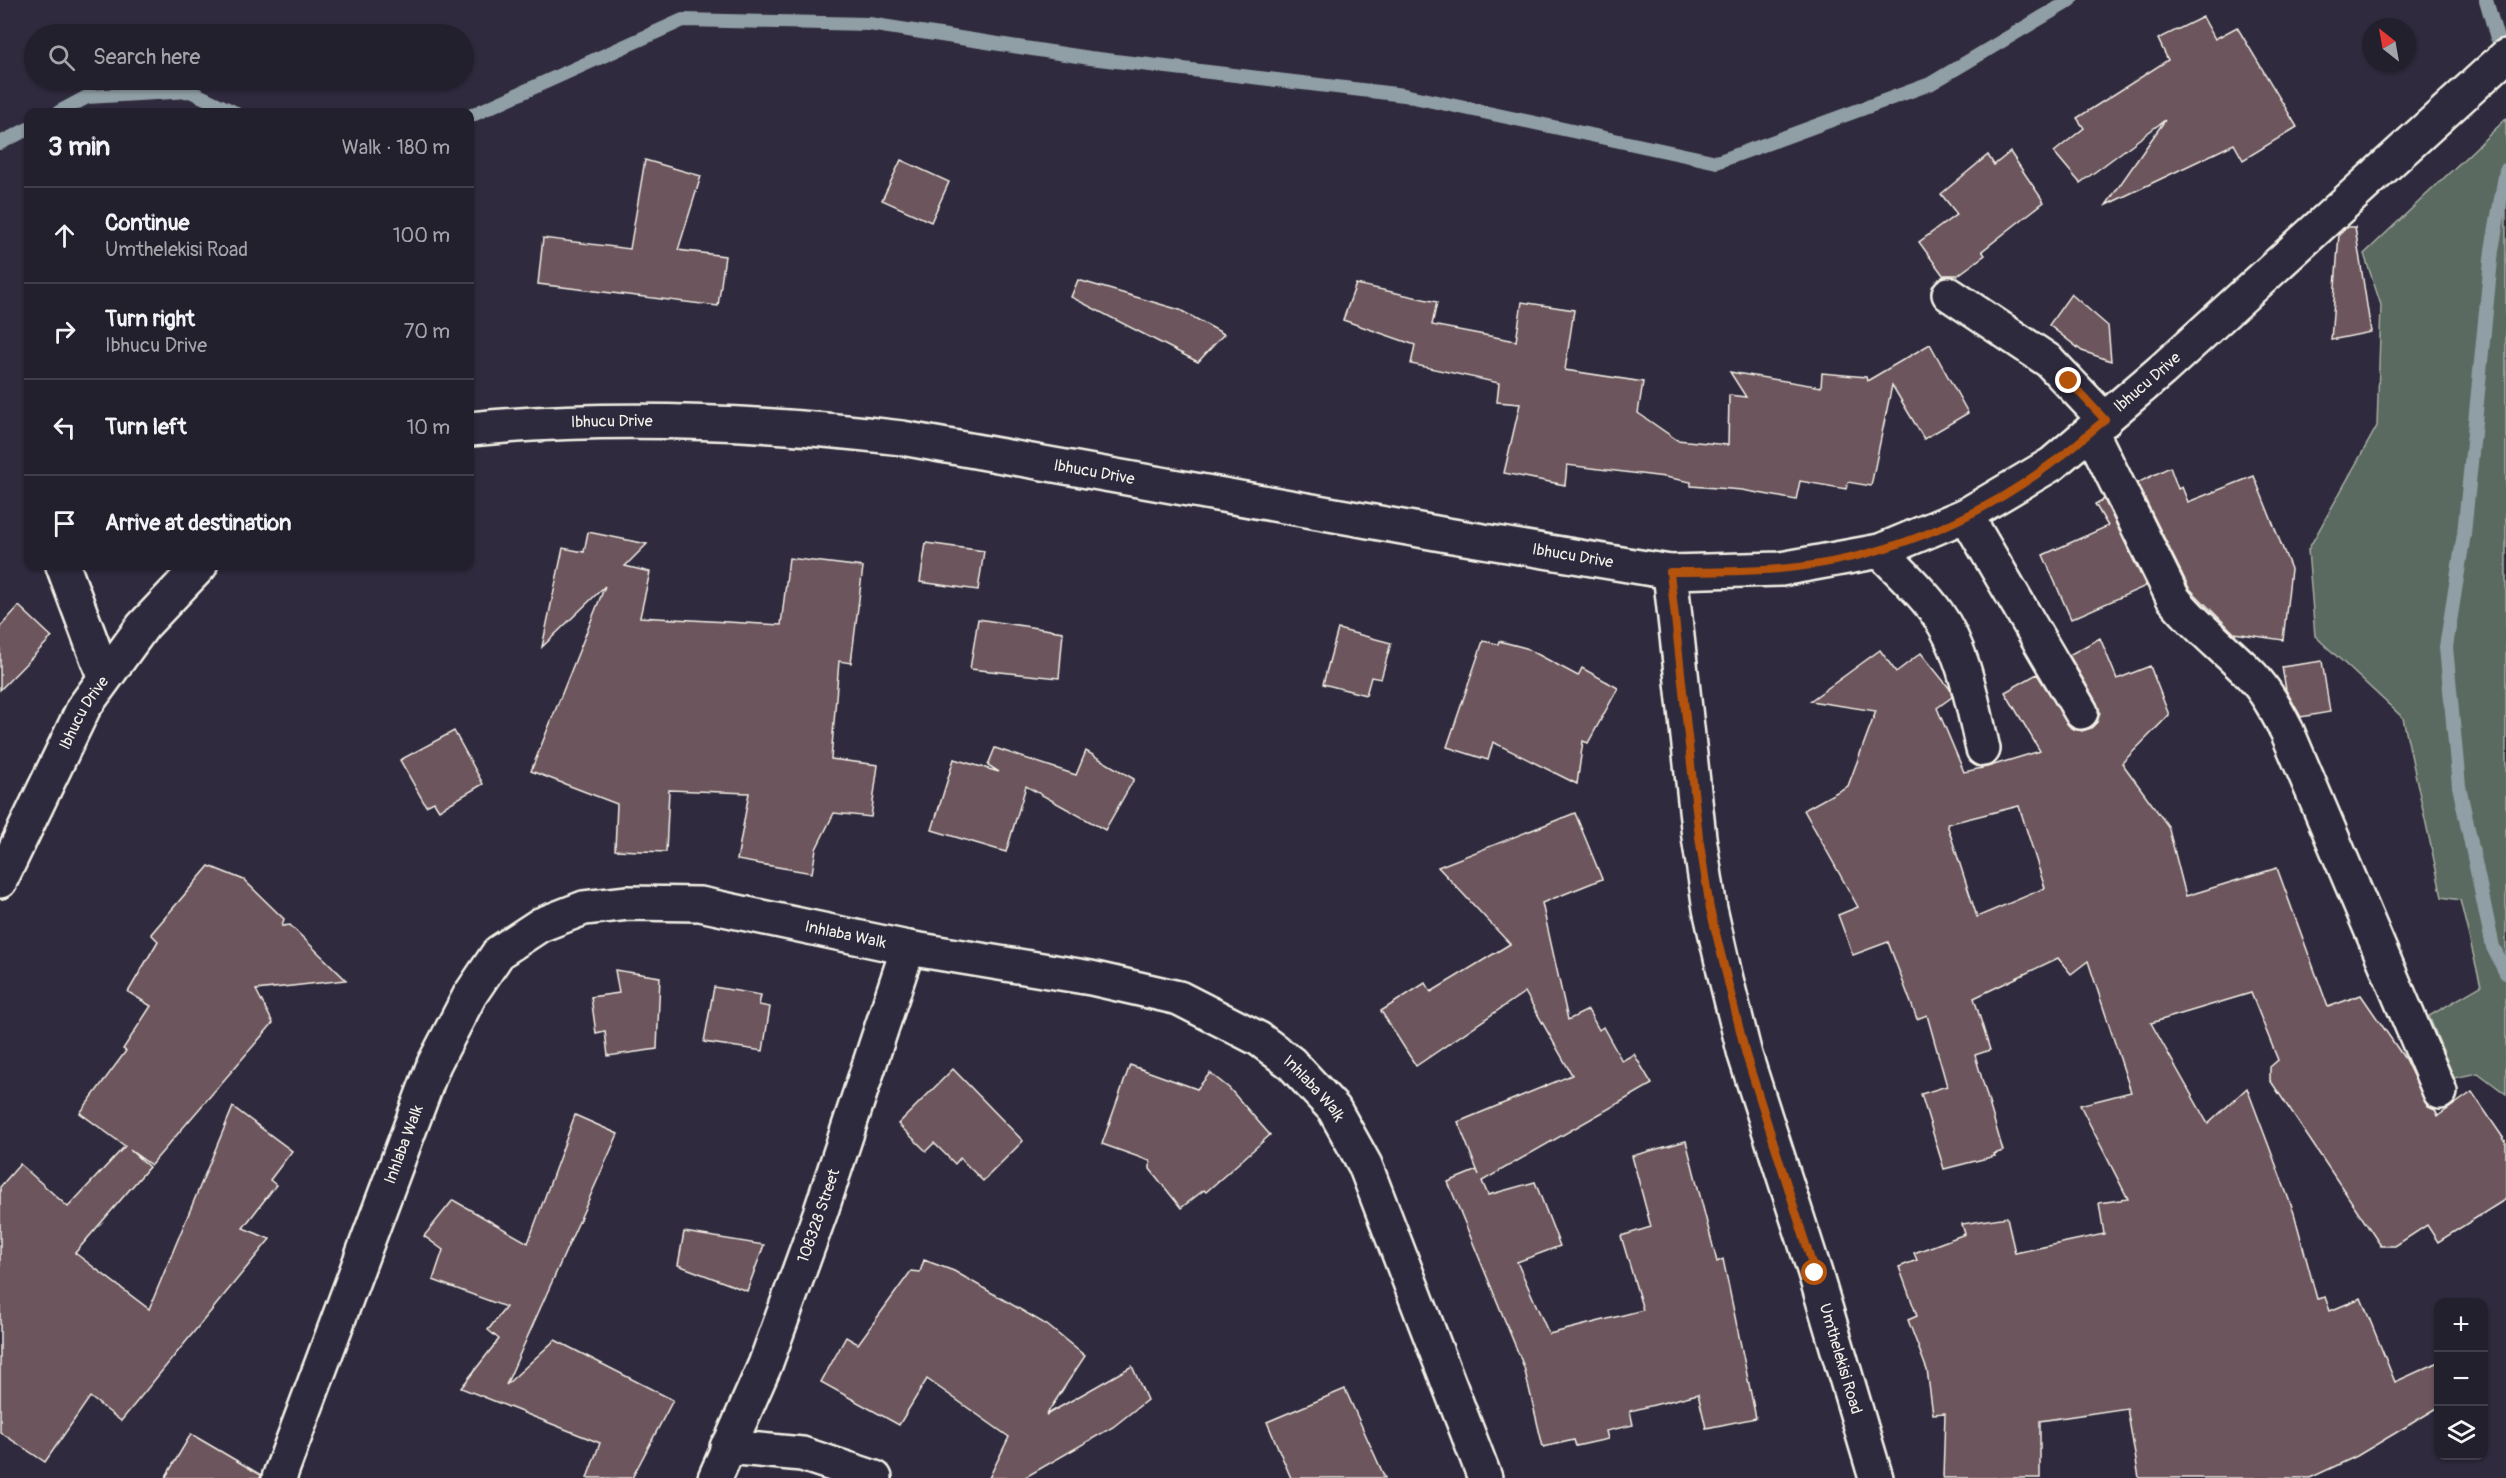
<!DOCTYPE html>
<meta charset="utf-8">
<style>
body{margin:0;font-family:Pangolin,sans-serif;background:#2f2d3a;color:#f1f3f6}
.controls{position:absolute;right:18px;bottom:18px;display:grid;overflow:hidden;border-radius:12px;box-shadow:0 2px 4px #0004}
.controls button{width:54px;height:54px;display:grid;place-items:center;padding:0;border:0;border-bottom:2px solid #403e4a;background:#23202e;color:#f1f3f6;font:30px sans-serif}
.compass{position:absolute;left:2362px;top:18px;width:54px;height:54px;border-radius:50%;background:#23202e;box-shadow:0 2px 4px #0004;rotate:329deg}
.stop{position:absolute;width:18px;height:18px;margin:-14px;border:4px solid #b45309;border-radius:50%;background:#fff}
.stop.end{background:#b45309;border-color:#fff;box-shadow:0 2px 6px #0008}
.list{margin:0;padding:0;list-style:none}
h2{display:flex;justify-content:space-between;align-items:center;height:78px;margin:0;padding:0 24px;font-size:26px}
h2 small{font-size:20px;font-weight:400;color:#a3a3aa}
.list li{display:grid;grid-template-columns:39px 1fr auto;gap:18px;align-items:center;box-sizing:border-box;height:96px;padding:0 24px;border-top:2px solid #403e4a}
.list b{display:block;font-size:22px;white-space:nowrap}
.list p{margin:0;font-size:20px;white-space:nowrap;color:#a3a3aa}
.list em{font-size:20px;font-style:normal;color:#a3a3aa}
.icon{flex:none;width:33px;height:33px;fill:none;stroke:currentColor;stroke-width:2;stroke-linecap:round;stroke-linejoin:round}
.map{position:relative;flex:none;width:2506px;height:1478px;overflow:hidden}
.search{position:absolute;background:#23202e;box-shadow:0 2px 4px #0004;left:24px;top:24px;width:450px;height:66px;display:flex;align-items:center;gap:15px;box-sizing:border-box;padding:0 21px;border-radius:33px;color:#a3a3aa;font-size:22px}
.panel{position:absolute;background:#23202e;box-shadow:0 2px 4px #0004;left:24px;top:108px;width:450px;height:462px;border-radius:12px}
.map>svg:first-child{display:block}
.green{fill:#5a6a61;stroke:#a7aea4;stroke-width:1.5}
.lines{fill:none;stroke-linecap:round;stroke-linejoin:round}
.stream{stroke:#909ea5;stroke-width:14}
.building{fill:#6c555c;stroke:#f4f1e8;stroke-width:1.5;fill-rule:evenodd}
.minor-casing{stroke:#f4f1e8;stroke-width:38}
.minor{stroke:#2f2a3d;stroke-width:33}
.route{stroke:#b45309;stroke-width:8}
.labels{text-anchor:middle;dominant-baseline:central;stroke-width:4.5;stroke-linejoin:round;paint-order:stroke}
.street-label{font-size:16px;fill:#f4f1e8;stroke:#2f2a3d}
</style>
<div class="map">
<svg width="2506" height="1478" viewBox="0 0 2506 1478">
<rect width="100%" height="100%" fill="#2f2a3d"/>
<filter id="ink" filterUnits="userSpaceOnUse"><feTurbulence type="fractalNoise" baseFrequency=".0167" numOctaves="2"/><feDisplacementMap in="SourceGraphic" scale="12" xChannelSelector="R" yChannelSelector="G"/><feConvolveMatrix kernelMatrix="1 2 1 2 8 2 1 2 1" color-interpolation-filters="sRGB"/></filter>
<g filter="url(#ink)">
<!-- green -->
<polygon class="green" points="2506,119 2506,1094 2478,1073 2454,1078 2429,1016 2481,986 2460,900 2442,897 2403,718 2315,636 2308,550 2377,426 2381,305 2364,254"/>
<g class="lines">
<!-- stream -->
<g class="stream">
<polyline points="2486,0 2497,38"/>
<polyline points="59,112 87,97 190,91 234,112"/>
<polyline points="470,116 683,20 869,24 1090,58 1404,95 1717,162 1930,84 2071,0"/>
<polyline points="0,143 28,129"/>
<polyline points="2506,170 2492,250 2464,534 2446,647 2459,786 2493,947 2506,973"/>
</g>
</g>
<!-- building -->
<g class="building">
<polygon points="2203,17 2215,39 2237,27 2297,127 2243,160 2234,144 2106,205 2165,120 2080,183 2054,152 2084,128 2077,118 2168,60 2158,39"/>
<polygon points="2010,152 2044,202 1982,251 1985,255 1958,275 1943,275 1919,242 1957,214 1941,194 1988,155 1994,165"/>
<polygon points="645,160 701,176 678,250 725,256 718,306 538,284 543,238 630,249"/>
<polygon points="901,160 949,182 931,222 882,200"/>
<polygon points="2346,227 2355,227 2371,332 2331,340 2339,234"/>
<polygon points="1078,280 1180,310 1224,334 1198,362 1071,297"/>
<polygon points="1356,284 1437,302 1432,325 1516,341 1522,302 1574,310 1565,370 1643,382 1638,413 1677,440 1728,445 1729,395 1746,397 1730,372 1821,387 1822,373 1866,377 1867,381 1930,344 1968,413 1924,439 1892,385 1871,486 1848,482 1846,489 1800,481 1796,500 1742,490 1691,486 1691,482 1665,477 1567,465 1565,485 1504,473 1520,404 1497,402 1499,383 1411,364 1415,345 1343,320"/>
<polygon points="2071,294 2108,326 2111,361 2082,351 2049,325"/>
<polygon points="2170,467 2178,489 2182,487 2188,502 2254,476 2291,569 2283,640 2234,633 2189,588 2137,483"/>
<polygon points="2104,499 2146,586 2071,619 2043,555 2108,526 2095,504"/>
<polygon points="588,532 647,544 625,566 650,572 640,617 781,625 789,558 863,567 851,663 839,661 831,759 878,765 871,817 834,813 816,849 812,873 737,860 749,793 669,790 666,852 615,850 617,804 531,771 605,586 542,647 563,548 584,552"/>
<polygon points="926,543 984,551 978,590 920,582"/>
<polygon points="19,606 52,637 0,690 0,627"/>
<polygon points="978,619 1063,632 1059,678 970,669"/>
<polygon points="1338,629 1391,643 1381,679 1371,677 1366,695 1323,684"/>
<path d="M2100,638L2117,679L2150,666L2169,715L2122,763L2168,826L2186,896L2277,868L2328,1007L2361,995L2405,1059L2428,1107L2435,1110L2438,1116L2472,1092L2506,1142V1199L2438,1242L2427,1225L2395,1246H2381L2270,1080V1067L2278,1060L2251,993L2151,1023L2208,1124L2247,1088L2294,1213L2317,1299L2325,1297L2330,1311L2361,1298L2395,1382L2439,1362V1407L2357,1456L2310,1478H2139L2127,1408L2040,1421V1478H1943L1945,1413L1933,1414L1927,1370L1908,1320L1917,1316L1899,1267L1917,1260L1914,1253L1965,1234L1962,1224L2007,1217L2015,1253L2104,1234L2099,1203L2128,1199L2080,1105L2131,1092L2088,961L2071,974L2058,958L1974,998L1990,1050L1975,1055L2003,1151L1994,1154L1995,1156L1944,1169L1921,1094L1947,1086L1927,1015L1917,1019L1888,942L1853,955L1838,915L1858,907L1804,810L1848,786L1876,711L1810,701L1880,650L1896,672L1921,653L1950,689L1952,697L1937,708L1964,772L1987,767L2040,751L2005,692L2037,674L2071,728L2082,731L2091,728L2097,722L2100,712L2097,703L2069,655ZM2019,806L2045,888L1977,917L1947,824Z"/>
<polygon points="1483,641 1498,644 1499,641 1526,648 1578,676 1582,668 1618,688 1588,743 1583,741 1577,784 1493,742 1488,760 1447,747"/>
<polygon points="2322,661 2330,712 2301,717 2286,690 2282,667"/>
<polygon points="454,731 483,784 439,810 434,802 426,806 400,760"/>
<polygon points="995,748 1076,775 1086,751 1134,779 1105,830 1026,786 1006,852 932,830 954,759 999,772 988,765"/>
<polygon points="1575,813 1602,879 1542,903 1568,1020 1588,1010 1599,1030 1603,1027 1622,1061 1634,1054 1652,1084 1482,1181 1488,1195 1535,1182 1560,1246 1517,1262 1549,1334 1643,1310 1621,1236 1651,1227 1632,1156 1686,1141 1717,1262 1723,1259 1756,1418 1706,1428 1698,1394 1630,1411 1633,1425 1606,1431 1608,1439 1576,1446 1574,1440 1543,1447 1524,1367 1448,1182 1477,1170 1479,1175 1458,1122 1572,1075 1525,992 1416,1066 1381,1011 1425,983 1431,992 1510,944 1438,867"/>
<polygon points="209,866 244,880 284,919 282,926 290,925 346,980 256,990 273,1023 151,1165 130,1150 149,1167 75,1253 149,1309 233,1107 292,1151 270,1180 276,1185 243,1228 270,1239 121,1421 90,1397 45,1462 0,1432 0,1187 20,1164 68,1207 125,1146 80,1113 126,1051 123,1049 151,1006 128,992 158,941 151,934"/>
<polygon points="615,970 660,977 657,1049 608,1056 605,1031 596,1033 591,997 619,993"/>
<polygon points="714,987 761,995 759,1005 770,1007 763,1051 704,1042"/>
<polygon points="1130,1065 1197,1089 1210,1073 1229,1088 1270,1135 1206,1192 1204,1190 1181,1208 1150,1169 1150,1161 1102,1144"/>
<polygon points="953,1069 1023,1141 983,1181 960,1158 955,1164 934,1143 926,1151 898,1124"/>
<polygon points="575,1115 618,1134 506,1385 555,1340 673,1400 632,1478 587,1478 600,1443 461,1388 499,1339 488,1330 506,1307 433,1280 443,1250 424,1236 453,1200 528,1243"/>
<polygon points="684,1232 764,1245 747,1291 678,1265"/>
<polygon points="924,1260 954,1271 1047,1325 1085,1356 1046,1415 1132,1366 1147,1400 1113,1427 1024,1478 989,1478 1009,1437 927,1379 899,1425 821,1382 846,1337 858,1344 911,1271 920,1272"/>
<polygon points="1345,1389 1385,1478 1291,1478 1267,1422"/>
<polygon points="191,1434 261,1475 261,1478 165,1478"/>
</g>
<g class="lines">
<defs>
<g id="minor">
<polyline points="1949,294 2049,361 2105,420"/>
<path id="s1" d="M470,429C613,415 759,421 902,438L1447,535L1670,572L1781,569L1880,551L1966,515L2052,464L2162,370L2506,56"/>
<path d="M2091,431L2173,598C2197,628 2226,649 2252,676C2267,692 2277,712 2287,731L2440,1092"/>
<polyline points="1966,515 2081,712"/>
<path d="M1880,551C1899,571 1921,590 1937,613C1965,652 1972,703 1983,749"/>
<polyline points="63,566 104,676"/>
<path id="s2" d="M1670,572L1699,837L1710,909L1725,975L1745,1055L1815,1273L1876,1478"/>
<path id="s3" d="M0,881L84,707L143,626L200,566"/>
<polyline points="727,1447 802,1454 875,1478"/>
<path id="s4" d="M279,1478L434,1064L470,995L499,952L540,925L584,908L628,903L700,904L908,948L1091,978L1179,998L1259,1039L1291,1063L1334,1109L1365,1165L1485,1478"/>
<path id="s5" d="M715,1478L765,1365L821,1211L908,948"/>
</g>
</defs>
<!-- minor casing -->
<use href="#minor" class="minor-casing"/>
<!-- minor -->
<use href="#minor" class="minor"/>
</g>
</g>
<g class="lines" filter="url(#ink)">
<!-- route -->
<path class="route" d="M1815,1273L1746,1055L1710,909L1699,837L1670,572C1706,572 1743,572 1779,569C1876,561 1975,522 2052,463C2071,450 2087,434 2105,420L2069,381"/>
</g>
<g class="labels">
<!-- street labels -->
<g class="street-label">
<text stroke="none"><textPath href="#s1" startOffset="1743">Ibhucu Drive</textPath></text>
<text stroke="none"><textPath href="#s1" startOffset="142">Ibhucu Drive</textPath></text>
<text stroke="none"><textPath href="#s1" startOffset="628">Ibhucu Drive</textPath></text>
<text stroke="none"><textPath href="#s1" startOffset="1114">Ibhucu Drive</textPath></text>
<text stroke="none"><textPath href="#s3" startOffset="188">Ibhucu Drive</textPath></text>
<text stroke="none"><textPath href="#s4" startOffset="933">Inhlaba Walk</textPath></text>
<text stroke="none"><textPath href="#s4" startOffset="1437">Inhlaba Walk</textPath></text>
<text stroke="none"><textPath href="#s4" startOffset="356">Inhlaba Walk</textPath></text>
<text stroke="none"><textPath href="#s5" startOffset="282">108328 Street</textPath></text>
<text stroke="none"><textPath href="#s2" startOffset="808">Umthelekisi Road</textPath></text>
</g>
</g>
</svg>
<div class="controls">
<button>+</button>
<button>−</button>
<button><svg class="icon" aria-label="layers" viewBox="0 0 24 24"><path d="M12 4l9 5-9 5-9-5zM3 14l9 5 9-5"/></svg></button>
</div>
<svg class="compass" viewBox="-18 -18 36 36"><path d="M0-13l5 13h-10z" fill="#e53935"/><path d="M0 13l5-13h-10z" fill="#a3a3aa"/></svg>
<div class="stop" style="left:1815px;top:1273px"></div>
<div class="stop end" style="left:2069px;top:381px"></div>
<div class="search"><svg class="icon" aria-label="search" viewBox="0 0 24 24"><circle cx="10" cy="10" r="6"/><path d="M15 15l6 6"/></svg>Search here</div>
<section class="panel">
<h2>3 min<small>Walk · 180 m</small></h2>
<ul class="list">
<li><svg class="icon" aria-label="ahead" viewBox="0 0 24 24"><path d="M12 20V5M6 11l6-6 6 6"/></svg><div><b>Continue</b><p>Umthelekisi Road</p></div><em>100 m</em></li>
<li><svg class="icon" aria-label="right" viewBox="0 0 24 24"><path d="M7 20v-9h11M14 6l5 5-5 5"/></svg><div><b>Turn right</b><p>Ibhucu Drive</p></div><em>70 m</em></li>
<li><svg class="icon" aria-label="left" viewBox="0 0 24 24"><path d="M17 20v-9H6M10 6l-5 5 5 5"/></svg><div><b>Turn left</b></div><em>10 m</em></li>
<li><svg class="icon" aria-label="arrive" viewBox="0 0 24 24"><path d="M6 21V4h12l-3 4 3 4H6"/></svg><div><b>Arrive at destination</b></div></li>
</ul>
</section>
</div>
